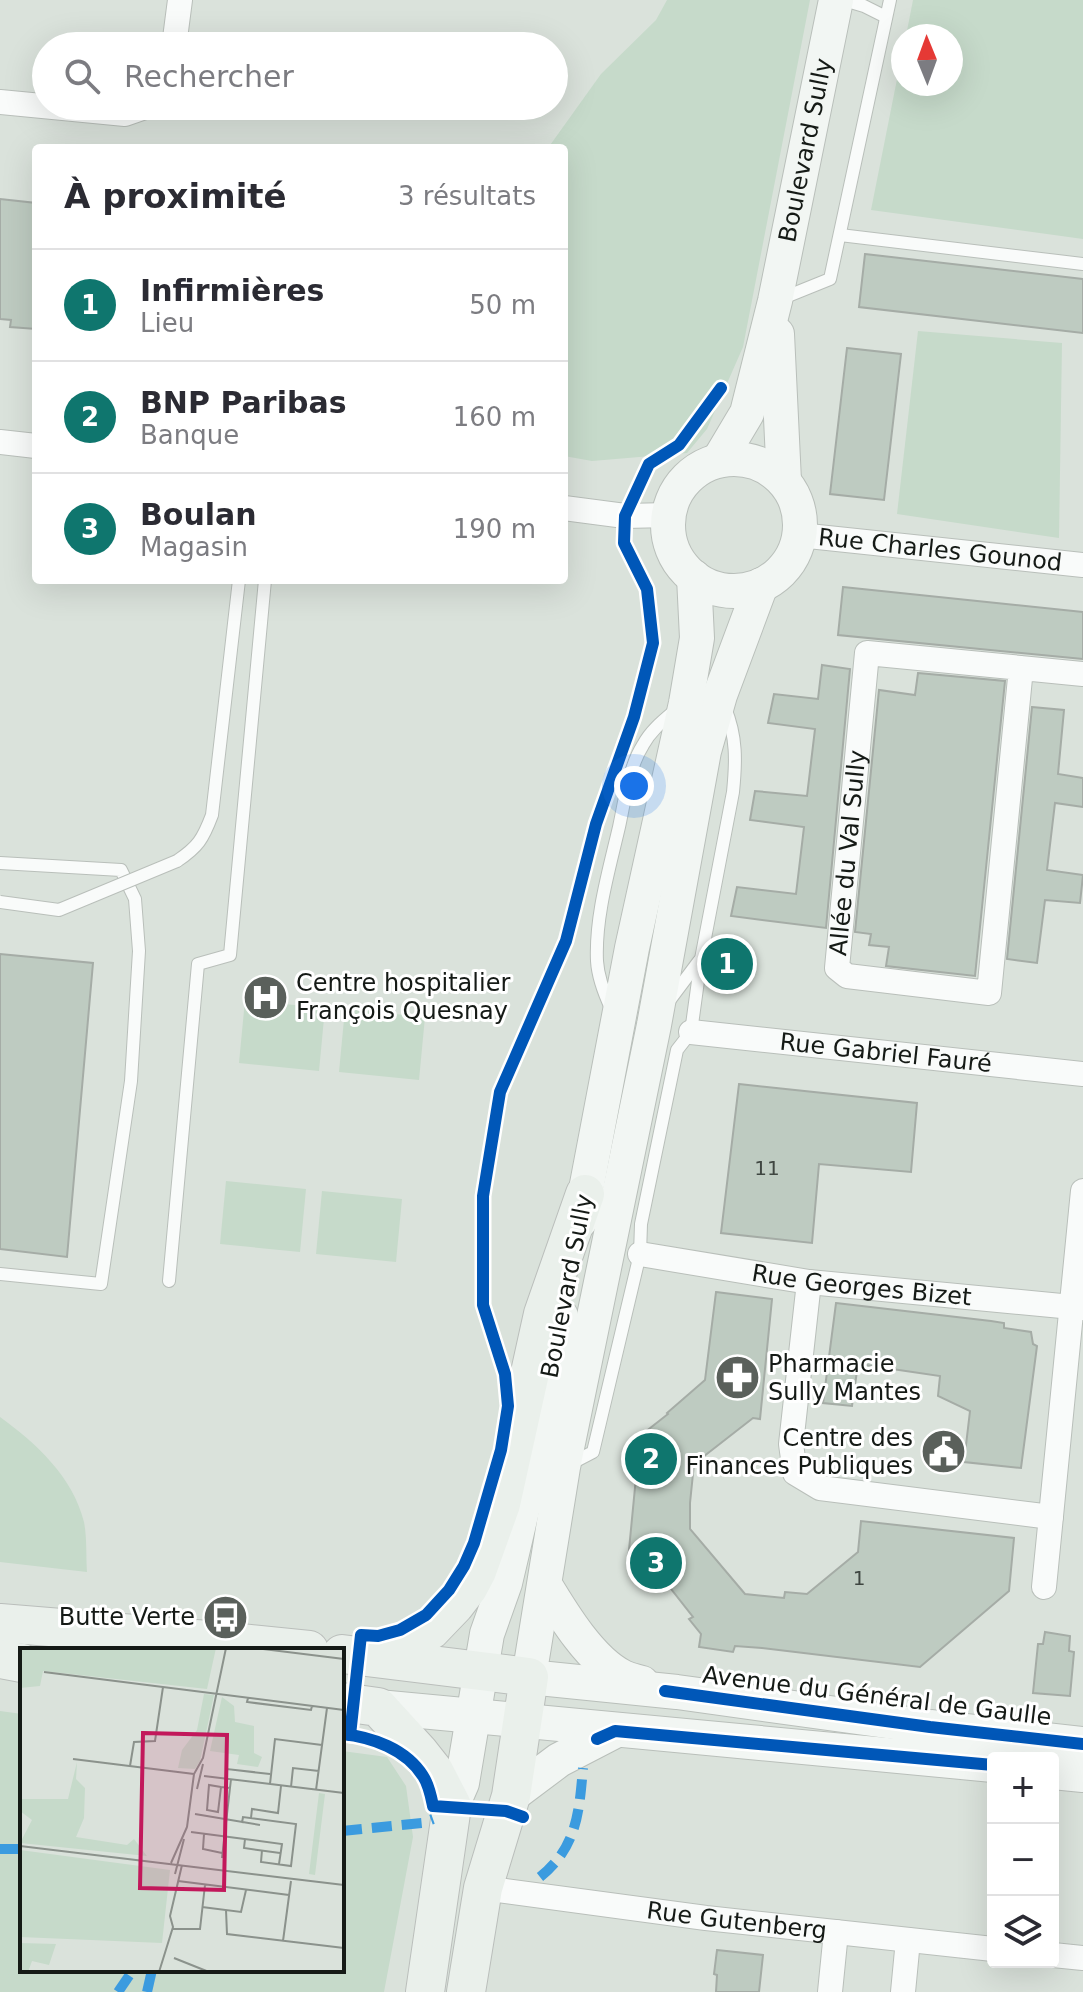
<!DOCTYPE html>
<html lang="fr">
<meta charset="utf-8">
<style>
body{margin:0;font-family:"DejaVu Sans",sans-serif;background:#f2f2f3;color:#2b2b33}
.controls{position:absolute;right:24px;bottom:24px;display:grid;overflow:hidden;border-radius:8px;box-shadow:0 8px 32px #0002}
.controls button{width:72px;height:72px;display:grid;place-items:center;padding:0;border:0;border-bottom:2px solid #e1e1e2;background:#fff;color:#2b2b33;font:40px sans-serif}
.compass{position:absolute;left:891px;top:24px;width:72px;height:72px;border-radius:50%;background:#fff;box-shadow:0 8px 32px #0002;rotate:359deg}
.you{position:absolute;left:634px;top:786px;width:28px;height:28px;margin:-20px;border:6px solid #fff;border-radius:50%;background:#1a73e8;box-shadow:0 0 0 12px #1a73e833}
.badge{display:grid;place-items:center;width:52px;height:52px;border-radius:50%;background:#0f766e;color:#fff;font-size:26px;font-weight:700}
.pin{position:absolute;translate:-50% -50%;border:4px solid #fff;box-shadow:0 2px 8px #0006}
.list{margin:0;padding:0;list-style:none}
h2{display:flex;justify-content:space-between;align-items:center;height:104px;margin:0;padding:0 32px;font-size:34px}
h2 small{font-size:26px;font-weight:400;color:#7c7c81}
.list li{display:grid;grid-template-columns:52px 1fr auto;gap:24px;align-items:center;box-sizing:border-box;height:112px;padding:0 32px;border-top:2px solid #e1e1e2}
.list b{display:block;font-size:30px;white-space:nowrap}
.list p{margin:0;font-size:26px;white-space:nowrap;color:#7c7c81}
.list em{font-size:26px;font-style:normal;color:#7c7c81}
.icon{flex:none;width:44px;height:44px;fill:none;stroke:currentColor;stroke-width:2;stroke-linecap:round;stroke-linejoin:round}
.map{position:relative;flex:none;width:1083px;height:1992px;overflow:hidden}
.search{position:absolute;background:#fff;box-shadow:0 8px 32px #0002;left:32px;top:32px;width:536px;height:88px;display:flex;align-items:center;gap:20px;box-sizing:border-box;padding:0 28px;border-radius:44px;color:#7c7c81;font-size:30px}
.panel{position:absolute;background:#fff;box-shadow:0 8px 32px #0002;left:32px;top:144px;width:536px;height:440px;border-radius:8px}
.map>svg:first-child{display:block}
.green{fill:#c6daca}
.building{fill:#becbc1;stroke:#a5aca6;stroke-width:2}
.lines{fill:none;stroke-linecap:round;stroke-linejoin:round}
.lane-casing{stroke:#b9bfba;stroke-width:14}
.street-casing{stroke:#b9bfba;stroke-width:26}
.secondary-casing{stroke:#b9bfba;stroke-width:36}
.primary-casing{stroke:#babebb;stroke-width:40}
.lane{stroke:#f9fbfa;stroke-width:12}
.street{stroke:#f9fbfa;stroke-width:24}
.secondary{stroke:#f2f6f3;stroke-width:34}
.primary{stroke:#eaf0eb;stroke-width:38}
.lane-bridge-casing{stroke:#b9bfba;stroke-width:14;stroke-linecap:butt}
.lane-bridge{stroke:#f9fbfa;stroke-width:12}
.quiet{stroke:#3b9bdf;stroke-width:10;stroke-dasharray:20 10;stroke-linecap:butt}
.cycleway-casing{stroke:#fff;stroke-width:17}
.cycleway{stroke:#0057b8;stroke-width:12}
.labels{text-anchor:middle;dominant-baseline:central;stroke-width:6;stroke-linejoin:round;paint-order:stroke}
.number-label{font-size:20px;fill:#3f4641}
.street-label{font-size:24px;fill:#151a16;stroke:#fff}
.poi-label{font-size:24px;fill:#151a16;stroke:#fff;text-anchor:start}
.inset-road{fill:none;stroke:#8b928c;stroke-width:2}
.view{fill:#c2185b;fill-opacity:0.15;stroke:#c2185b;stroke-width:4}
.inset-edge{fill:none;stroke:#151a16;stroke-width:4}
</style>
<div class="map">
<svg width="1083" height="1992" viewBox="0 0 1083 1992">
<rect width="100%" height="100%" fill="#dae2db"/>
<!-- green -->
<g class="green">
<polygon points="667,0 810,0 743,347 707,429 687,453 592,461 564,456 564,148 548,148 601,74 656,20"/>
<polygon points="913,0 1083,0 1083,239 871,210 903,49 903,84 951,84 951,36 906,36"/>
<polygon points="918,331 1062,343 1059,538 897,514"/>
<polygon points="245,1000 325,1008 319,1071 239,1063"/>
<polygon points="345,1009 425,1017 419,1080 339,1072"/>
<polygon points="226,1181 306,1189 300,1252 220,1244"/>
<polygon points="322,1191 402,1199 396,1262 316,1254"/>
<path d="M0,1417C36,1443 73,1477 84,1522C87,1537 86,1556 87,1572L0,1562Z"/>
<polygon points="0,1711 22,1714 22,1970 342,1970 342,1751 387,1757 406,1786 413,1837 384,1992 0,1992"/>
</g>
<!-- building -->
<g class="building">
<polygon points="0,199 36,203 36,329 10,327 11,320 0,319"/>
<polygon points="865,254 1083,279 1083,333 859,307"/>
<polygon points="847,348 901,354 884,500 830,494"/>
<polygon points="843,587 1083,612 1083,659 838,635"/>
<polygon points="822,665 850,669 826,928 731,916 737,887 796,894 804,827 750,820 755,791 807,796 815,729 768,723 774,694 818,699"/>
<polygon points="918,673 1005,681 975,976 886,966 889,947 869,945 871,934 855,932 879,690 915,695"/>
<polygon points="1032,707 1064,710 1058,774 1083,778 1083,807 1055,803 1047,870 1083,875 1080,903 1045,900 1037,963 1007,959"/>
<polygon points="0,954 93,963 67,1257 0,1249"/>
<polygon points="739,1084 917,1103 911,1172 819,1164 812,1243 721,1233"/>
<polygon points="716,1292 772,1299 760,1419 753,1418 694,1464 690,1503 690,1529 745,1594 784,1598 785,1592 807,1594 858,1552 861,1521 1014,1538 1009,1591 920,1667 762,1648 735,1646 733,1652 699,1647 701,1634 689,1619 693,1617 649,1561 628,1560 640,1436 668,1414 667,1413 705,1380"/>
<polygon points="836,1303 991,1321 1004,1323 1004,1328 1031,1332 1033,1344 1037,1346 1021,1468 964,1462 970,1411 938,1396 940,1376 858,1364 852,1406 823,1403"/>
<polygon points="1045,1632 1070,1636 1069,1651 1074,1652 1070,1696 1033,1693 1038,1644 1043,1644"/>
<polygon points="717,1950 763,1955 759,1992 716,1992 717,1975 714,1974"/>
</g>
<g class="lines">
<defs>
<g id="lane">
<polyline points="844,0 864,6 886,17"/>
<polyline points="840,235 1083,264"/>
<polyline points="778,300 830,279 890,0"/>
<path d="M177,861C198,847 203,839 212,815L239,580"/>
<polyline points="0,863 121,870 135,899 139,951 131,1081 101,1284 0,1274"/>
<polyline points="669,1001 699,961"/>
<path d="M611,1008C604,993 598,978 597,961C595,917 609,870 619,827C625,800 628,769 643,745C651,730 664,720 677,709"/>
<polyline points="169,1281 198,964 230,955 265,580"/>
<path d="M570,1464L593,1452L640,1254L641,1224L677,1050L691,1032L701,959L733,792C736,762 737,737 725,708"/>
</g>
<g id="street">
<polyline points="174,46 180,0"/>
<polyline points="0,102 125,114 148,106"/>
<polyline points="0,442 36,446"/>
<polyline points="564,508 625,516 669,515"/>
<path id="s1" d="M799,535L1083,565"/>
<path id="s2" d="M1021,668L989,993L847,976L837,968L867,653L1083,674"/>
<path id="s3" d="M691,1032L1083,1074"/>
<path id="s4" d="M640,1254L809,1282L1083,1308"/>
<polyline points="809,1282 791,1444 795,1473 820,1488 1051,1517"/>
<polyline points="1044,1587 1083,1191"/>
<path id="s5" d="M483,1888L706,1918L993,1949"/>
<polyline points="1053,1955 1083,1958"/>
<polyline points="830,1992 836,1932"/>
<polyline points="903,1992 908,1940"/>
</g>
<g id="secondary">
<polyline points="777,334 784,481"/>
<circle cx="734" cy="525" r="66"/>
<path id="s6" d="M719,460L747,413L775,301L836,0"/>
<polyline points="761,585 720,695 704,751 654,1025 563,1467 529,1677 677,1692 930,1727 1083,1744"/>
<polyline points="580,1221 632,948 686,703 697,638 694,577"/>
<path d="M545,1585C563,1615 591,1661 623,1677C629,1680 636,1681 642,1683"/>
<polyline points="378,1707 993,1765"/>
<polyline points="1053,1772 1083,1775"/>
<polyline points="511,1796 559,1760 615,1731"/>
<polyline points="452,1806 462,1783 487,1634 505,1583 524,1502 561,1316"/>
</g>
<g id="primary">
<polyline points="0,1623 232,1642 309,1650"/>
<polyline points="342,1654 529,1677 511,1796 483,1888 466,1992"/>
<polyline points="389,1658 431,1630 455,1605 468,1588 477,1571 501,1504 543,1314 585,1194"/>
<polyline points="0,1659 22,1663"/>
<polyline points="342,1702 378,1707 419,1752 434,1771 452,1806 425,1992"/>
</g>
</defs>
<!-- lane casing -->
<use href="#lane" class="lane-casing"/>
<!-- street casing -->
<use href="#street" class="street-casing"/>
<!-- secondary casing -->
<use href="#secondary" class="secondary-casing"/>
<!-- primary casing -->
<use href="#primary" class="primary-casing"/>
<!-- lane -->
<use href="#lane" class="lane"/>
<!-- street -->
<use href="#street" class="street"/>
<!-- secondary -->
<use href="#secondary" class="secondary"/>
<!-- primary -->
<use href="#primary" class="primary"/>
<defs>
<polyline id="lane-bridge" points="0,902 59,910 177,861"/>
</defs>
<!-- lane-bridge casing -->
<use href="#lane-bridge" class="lane-bridge-casing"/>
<!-- lane-bridge -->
<use href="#lane-bridge" class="lane-bridge"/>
<!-- quiet -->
<g class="quiet">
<polyline points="342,1831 422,1823 433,1819"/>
<polyline points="0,1849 22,1849"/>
<path d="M540,1877C577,1847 579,1813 583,1768"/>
<polyline points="118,1992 133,1970"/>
<polyline points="147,1992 152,1970"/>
</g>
<defs>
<g id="cycleway">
<polyline points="665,1691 930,1727 1083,1744"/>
<path d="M342,1734C372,1737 406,1749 423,1776C429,1785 431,1796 433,1806L506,1811L523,1817"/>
<polyline points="350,1735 361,1635 378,1636 400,1630 426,1615 449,1590 464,1566 474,1543 501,1450 508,1406 505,1374 483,1305 483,1196 500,1092 566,941 596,824 634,717 653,643 647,589 624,543 625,516 649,464 679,445 721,388"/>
<polyline points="597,1739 615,1731 993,1765"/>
</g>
</defs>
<!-- cycleway casing -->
<use href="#cycleway" class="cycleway-casing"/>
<!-- cycleway -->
<use href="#cycleway" class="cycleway"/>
</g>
<!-- icons -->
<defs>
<symbol id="hospital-disc" viewBox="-11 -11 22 22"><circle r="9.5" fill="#5a605b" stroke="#fff"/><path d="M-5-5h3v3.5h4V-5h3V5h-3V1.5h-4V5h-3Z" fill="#fff"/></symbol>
<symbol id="pharmacy-disc" viewBox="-11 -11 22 22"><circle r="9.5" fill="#5a605b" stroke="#fff"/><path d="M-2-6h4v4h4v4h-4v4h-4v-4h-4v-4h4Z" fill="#fff"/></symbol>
<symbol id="civic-disc" viewBox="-11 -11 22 22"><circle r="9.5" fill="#5a605b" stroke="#fff"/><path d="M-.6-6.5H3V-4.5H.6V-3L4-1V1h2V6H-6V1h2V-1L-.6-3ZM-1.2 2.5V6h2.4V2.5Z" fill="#fff"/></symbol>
<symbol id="bus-disc" viewBox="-11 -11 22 22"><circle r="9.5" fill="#5a605b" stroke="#fff"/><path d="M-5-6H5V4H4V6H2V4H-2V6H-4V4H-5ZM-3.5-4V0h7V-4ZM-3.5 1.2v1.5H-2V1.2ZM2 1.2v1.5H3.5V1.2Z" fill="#fff"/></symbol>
</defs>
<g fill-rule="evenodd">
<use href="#hospital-disc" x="240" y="972" width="51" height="51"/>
<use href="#pharmacy-disc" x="712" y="1352" width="51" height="51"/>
<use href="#civic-disc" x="918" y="1426" width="51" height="51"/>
<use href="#bus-disc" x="200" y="1592" width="51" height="51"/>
</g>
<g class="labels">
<!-- number labels -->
<g class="number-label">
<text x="767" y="1168">11</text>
<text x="859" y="1578">1</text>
</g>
<!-- street labels -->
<g class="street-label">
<text stroke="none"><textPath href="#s6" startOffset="324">Boulevard Sully</textPath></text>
<text stroke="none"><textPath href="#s1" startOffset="142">Rue Charles Gounod</textPath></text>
<text stroke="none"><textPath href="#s2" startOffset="598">Allée du Val Sully</textPath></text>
<text stroke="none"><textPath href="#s3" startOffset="196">Rue Gabriel Fauré</textPath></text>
<text stroke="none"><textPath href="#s4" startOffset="224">Rue Georges Bizet</textPath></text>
<text transform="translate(567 1286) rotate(-79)">Boulevard Sully</text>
<text transform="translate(877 1696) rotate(7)">Avenue du Général de Gaulle</text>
<text stroke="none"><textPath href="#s5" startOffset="256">Rue Gutenberg</textPath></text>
</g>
<!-- poi labels -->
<g class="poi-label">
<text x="296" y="983">Centre hospitalier<tspan x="296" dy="28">François Quesnay</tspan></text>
<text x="768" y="1364">Pharmacie<tspan x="768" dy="28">Sully Mantes</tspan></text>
<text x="913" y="1438" text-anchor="end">Centre des<tspan x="913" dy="28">Finances Publiques</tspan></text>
<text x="195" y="1617" text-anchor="end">Butte Verte</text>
</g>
</g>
<!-- overview -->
<g transform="translate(20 1648)">
<rect width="324" height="324" fill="#dae2db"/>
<path d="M0,0H196L187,41L23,23L20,38L0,40ZM184,46L194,47L180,113L175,121L158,120L162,102L177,82ZM202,49L214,58L215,74L234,78V105L242,109L238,119L217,116L219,107L190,103ZM57,114L56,131L65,140L64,170L56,189L107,197L114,191L127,208L0,195L12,172L0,163V151H48ZM299,145L305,146L295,227L289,226ZM0,202L150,222L142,295L0,289ZM0,295L36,296L29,317L12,313L8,324H0Z" fill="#c6daca"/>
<path class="inset-road" d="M235,0L324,11M24,24L324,62M228,50L227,54L291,62L292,58M53,111L174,126M110,118L114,94L135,93L143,39M184,128L324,145M206,131L207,121L250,126M250,136L255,91L302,97M201,139L198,164L187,162L189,137L201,139L210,140M271,139L273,120L299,123M177,141L183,116M296,142L307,60M175,166L240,177M231,170L232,161L258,165L261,138M222,175L223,169L276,176L271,218L241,214L242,202M167,179L174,126L183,110L206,0M171,184L262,196L259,216M184,186L183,201L202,205M225,191L224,200L260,205M0,198L324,237M202,210L211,131M151,215L167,179M155,226L164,191M158,233L269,247M182,259L221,264L226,242M206,262L207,286L324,300M152,281H180L185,237M263,293L271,233M154,310L189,324M139,324L153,279L150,268L162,217"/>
<path class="view" d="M123,85L207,87L204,242L120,240Z"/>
<rect width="324" height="324" class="inset-edge"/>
</g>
</svg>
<div class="controls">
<button>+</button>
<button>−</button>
<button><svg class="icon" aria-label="layers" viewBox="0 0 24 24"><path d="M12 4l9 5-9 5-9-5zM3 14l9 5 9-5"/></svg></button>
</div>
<svg class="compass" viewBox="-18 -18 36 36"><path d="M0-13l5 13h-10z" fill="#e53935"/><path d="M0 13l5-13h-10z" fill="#7c7c81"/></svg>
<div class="you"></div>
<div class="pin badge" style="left:727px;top:964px">1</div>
<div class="pin badge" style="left:651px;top:1459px">2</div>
<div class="pin badge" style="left:656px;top:1563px">3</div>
<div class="search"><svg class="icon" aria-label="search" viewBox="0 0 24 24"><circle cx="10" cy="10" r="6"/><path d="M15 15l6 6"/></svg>Rechercher</div>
<section class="panel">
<h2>À proximité<small>3 résultats</small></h2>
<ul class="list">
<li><span class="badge">1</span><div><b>Infirmières</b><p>Lieu</p></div><em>50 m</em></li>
<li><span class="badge">2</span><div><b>BNP Paribas</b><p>Banque</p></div><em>160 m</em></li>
<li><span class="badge">3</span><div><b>Boulan</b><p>Magasin</p></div><em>190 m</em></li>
</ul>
</section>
</div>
